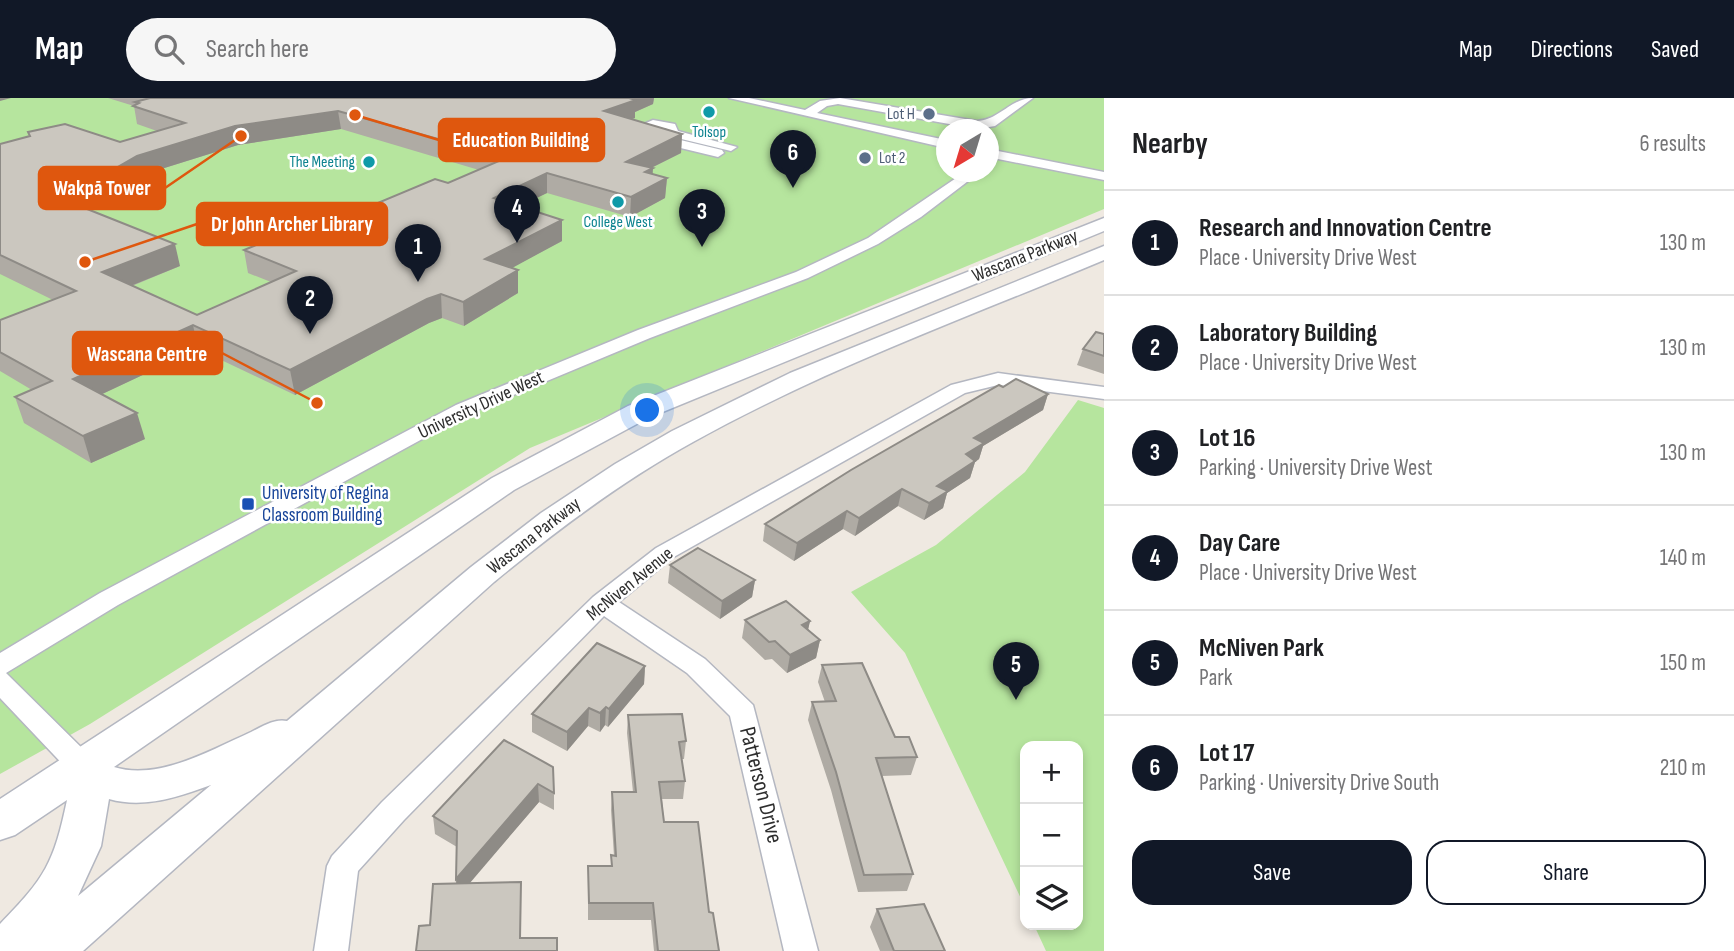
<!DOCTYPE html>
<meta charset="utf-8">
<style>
body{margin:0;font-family:"Sofia Sans Condensed",sans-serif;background:#f6f6f6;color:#202124}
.controls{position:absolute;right:21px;bottom:21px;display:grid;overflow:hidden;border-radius:14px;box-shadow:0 4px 10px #0003}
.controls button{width:63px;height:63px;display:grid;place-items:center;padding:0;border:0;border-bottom:2px solid #e0e0e0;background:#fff;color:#202124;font:35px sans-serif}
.compass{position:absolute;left:936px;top:21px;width:63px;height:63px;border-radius:50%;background:#fff;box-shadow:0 4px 10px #0003;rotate:218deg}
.you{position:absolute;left:648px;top:313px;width:24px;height:24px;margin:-18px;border:5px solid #fff;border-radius:50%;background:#1a73e8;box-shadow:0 0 0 10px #1a73e833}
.badge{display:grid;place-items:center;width:46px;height:46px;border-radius:50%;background:#111827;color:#fff;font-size:23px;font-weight:700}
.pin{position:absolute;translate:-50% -58px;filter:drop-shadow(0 2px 4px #0008)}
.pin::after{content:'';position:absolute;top:37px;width:24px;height:21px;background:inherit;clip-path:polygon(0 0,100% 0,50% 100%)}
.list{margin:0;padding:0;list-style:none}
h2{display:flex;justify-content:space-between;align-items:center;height:91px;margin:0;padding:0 28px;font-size:30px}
h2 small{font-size:23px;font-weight:400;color:#757577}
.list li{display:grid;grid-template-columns:46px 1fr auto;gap:21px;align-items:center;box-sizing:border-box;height:105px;padding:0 28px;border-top:2px solid #e0e0e0}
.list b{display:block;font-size:26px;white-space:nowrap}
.list p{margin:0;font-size:23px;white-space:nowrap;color:#757577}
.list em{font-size:23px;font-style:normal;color:#757577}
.actions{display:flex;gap:14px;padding:21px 28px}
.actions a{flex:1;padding:16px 0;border:2px solid #111827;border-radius:21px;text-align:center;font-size:24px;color:#111827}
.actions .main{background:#111827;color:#fff}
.icon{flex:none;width:38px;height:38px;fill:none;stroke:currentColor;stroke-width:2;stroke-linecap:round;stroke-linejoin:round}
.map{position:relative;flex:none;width:1104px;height:853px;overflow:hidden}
header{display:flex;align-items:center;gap:42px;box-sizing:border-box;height:98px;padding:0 35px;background:#111827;color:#fff}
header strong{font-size:33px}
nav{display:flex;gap:38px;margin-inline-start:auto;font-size:24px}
.search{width:490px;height:63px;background:#f6f6f6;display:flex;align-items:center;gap:18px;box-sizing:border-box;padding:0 24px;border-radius:38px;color:#757577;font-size:26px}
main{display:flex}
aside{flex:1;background:#fff}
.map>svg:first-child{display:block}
.green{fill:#b6e59e;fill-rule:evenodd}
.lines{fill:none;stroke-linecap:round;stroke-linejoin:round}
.street-casing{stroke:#b4b7c1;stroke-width:3}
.secondary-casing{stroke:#b4b7c1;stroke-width:3}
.street{fill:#fff;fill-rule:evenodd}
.secondary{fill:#fff;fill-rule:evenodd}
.wall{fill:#afaba4;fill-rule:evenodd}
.shaded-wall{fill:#8e8b86}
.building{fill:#cbc7bf;stroke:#8e8b86;stroke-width:2;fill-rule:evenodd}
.culture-dot{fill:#0f9aa8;stroke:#fff;stroke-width:2.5}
.service-dot{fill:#5c6f8a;stroke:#fff;stroke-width:2.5}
.transit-dot{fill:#1a4fb4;stroke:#fff;stroke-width:2.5}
.labels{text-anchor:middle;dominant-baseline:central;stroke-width:5;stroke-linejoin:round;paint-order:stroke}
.far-service-label{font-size:16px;fill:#4e5e75;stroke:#fff;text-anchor:end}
.far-culture-label{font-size:16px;fill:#0d838f;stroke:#fff}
.street-label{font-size:19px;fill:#2e2e2e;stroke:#fff}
.transit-label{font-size:19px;fill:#164399;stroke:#fff;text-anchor:start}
.near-street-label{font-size:23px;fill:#2e2e2e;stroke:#fff}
.leader{fill:none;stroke:#df570e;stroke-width:2.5}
.callout-dot{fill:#df570e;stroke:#fff;stroke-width:2.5}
.callout{fill:#df570e;stroke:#df570e;stroke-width:2.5}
.callout-label{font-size:21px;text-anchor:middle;font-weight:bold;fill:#fff}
</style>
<header>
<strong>Map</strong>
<div class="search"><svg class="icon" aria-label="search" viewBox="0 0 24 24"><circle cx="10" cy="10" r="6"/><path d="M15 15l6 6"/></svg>Search here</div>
<nav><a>Map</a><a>Directions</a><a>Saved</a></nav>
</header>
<main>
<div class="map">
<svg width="1104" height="853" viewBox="0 0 1104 853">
<rect width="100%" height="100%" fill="#efe9e1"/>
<!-- green -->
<g class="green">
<path d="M0,0H1104V111L530,350L90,626L0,676ZM946,32H988V74H946Z"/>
<polygon points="1078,302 1104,310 1104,853 1046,853 1034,827 1078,827 1078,648 1025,648 1025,809 905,555 851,494 936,447 1025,374"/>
</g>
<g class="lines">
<defs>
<g id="street">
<path d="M729,0H749L805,12L820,3L840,0L977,23C999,22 1011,0 1033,0L995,28L977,31L838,6L827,8L817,15L946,42V50Z"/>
<polygon points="653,22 675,26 678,33 737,49 731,53 669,38 666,30 643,33 722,52 724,55 718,59 635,39 630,32"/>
<polygon points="988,51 1104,74 1104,82 988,59"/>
<polygon points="965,74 980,74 921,119 878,146 808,180 650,240 470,315 118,507 6,575 92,660 97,668 92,676 82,680 72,676 0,600 0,555 100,495 456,307 638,232 796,174 868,140"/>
<polygon points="998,275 1104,289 1104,301 998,287 965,295 672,460 619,504 705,561 753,607 818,853 784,853 730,618 687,575 604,518 404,722 358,773 348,853 314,853 327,768 332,758 382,704 593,499 656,450 951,287"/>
</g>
<path id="secondary" d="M1104,120V133L648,320L514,392L114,669C158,683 211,652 251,634C261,629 275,620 287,623L471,469L541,415L615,366L672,333L790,275L1104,148V162C966,220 824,271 693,344C622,383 557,432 494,484L83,853H0V826C45,780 54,765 67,702L15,737L0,742V701L492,380L628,308ZM211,687L78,798L101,748L109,701C144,711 178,699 211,687Z"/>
</defs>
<!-- street casing -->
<use href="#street" class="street-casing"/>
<!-- secondary casing -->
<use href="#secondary" class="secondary-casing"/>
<!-- street -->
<use href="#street" class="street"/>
<!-- secondary -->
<use href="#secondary" class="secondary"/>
</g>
<!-- wall -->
<g class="wall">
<path d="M108,0H654L653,6L635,14V20L631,21L682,36L681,55L651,70L652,76L667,80L665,100L630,119L547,95L520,108L562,122V143L511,170L518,195L464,228L442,220L429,225L295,297L198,251L102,296L145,341L91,365L24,325L15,299L32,292L0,273V222L53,202L0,176V46L120,44L157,33L137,26L134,8ZM341,31L479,72L448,85L311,133L244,152L248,175L271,184L197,217L132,188L180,168L87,111L142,77L238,47Z"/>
<polygon points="1104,236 1104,276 1077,267 1083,251"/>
<polygon points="1003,289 1048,296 1043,312 983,348 979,361 975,364 970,380 947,395 943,410 924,422 898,408 855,438 843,431 794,463 763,443 765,426"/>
<polygon points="670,467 755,482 752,499 720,521 668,485"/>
<polygon points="745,522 810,523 808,531 820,542 816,560 787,575 772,561 765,562 742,540"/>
<polygon points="822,567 895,639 917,659 911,677 882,678 913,776 907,793 858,794 831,692 808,622 812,604 825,604 818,584"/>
<polygon points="645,568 644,586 608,629 605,627 600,634 588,628 567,653 532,634 532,616"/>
<polygon points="628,617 686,643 684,661 682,661 685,683 683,701 662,701 664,724 709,814 719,853 654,853 651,822 588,822 588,768 611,768 611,757 614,758 611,712 612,694 633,694 627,635"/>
<polygon points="504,642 554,695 554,712 539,704 469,785 521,801 521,840 430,827 456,786 457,749 435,736 433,718"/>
<polygon points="877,811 945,853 880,853 870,829"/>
</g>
<!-- shaded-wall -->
<g class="shaded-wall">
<polygon points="0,0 11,0 0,3"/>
<polygon points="629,0 654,0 653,6 635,14 635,20 603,31 604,13"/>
<polygon points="338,13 341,31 238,47 142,77 68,122 62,101 137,58 235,28"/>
<polygon points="682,36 681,55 625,83 626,64"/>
<polygon points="653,70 652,88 667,80 665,100 630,119 631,99 645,74"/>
<polygon points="547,75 547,95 494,120 494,100"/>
<polygon points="562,122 562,143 486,184 485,161"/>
<polygon points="175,146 180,168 108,197 102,174"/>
<polygon points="518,172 518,195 464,228 463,204"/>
<polygon points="441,196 442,220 429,225 295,297 290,272 427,201"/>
<polygon points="193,227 198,251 81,306 73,281"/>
<polygon points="1048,296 1043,312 983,348 979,361 975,364 970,380 947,395 943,410 924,422 929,405 937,388 966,356 974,340"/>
<polygon points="137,315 145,341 91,365 83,338"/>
<polygon points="902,391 898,408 855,438 859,420"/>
<polygon points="847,413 843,431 794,463 797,445"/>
<polygon points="755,482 752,499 720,521 722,503"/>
<polygon points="810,523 806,541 802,527"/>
<polygon points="820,542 816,560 787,575 790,557"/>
<polygon points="645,568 644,586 608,629 609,611"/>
<polygon points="606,609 605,627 600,634 600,615"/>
<polygon points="589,610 588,628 567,653 567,634"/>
<polygon points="538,686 539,704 458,799 456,781"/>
</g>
<!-- building -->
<g class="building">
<path d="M150,0H629L636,2L604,13L682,36L626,64L653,70L645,74L667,80L631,99L547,75L494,100L562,122L485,161L518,172L463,204L441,196L427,201L290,272L193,227L73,281L137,315L83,338L15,299L52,283L0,254V222L76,193L0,157V46L30,38L28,34L65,26L120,44L185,25L133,8L139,5L135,4ZM338,13L506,60L448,85L435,81L311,133L300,129L244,152L296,173L197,217L102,174L175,146L62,101L137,58L235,28Z"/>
<polygon points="1096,234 1104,236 1104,258 1083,251"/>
<polygon points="1016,281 1048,296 974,340 984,345 966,356 975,363 937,388 948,393 929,405 902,391 859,420 847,413 797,445 765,426 851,372 999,287 1003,289"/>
<polygon points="698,450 755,482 722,503 670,467"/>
<polygon points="786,503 810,523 802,527 820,542 790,557 775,543 769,544 745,522"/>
<polygon points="597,545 645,568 609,611 606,609 600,615 589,610 567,634 532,616"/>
<polygon points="862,565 895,639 909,639 917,659 876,660 913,776 864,777 836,674 812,604 836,603 822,567"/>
<polygon points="682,616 686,643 679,644 685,683 659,684 664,724 698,724 709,814 713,815 719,853 658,853 653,805 589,805 588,768 612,768 611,757 616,758 612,694 636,694 628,617"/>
<polygon points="504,642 553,669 554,695 538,686 456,781 457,733 433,718"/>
<polygon points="521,784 520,840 557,840 557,853 416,853 419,828 430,827 433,786"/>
<polygon points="924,806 945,853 894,853 877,811"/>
</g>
<!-- markers -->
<g class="culture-dot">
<circle cx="709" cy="14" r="7"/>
<circle cx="369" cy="64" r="7"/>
<circle cx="618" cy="104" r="7"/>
</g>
<g class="service-dot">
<circle cx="929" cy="16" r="7"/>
<circle cx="865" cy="60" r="7"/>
</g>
<rect class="transit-dot" x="241" y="399" width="14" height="14" rx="3.5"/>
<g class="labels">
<!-- far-service labels -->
<g class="far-service-label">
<text x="915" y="16">Lot H</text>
<text x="879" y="60" text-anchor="start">Lot 2</text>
</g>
<!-- far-culture labels -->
<g class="far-culture-label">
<text x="709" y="34">Tolsop</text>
<text x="355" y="64" text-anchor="end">The Meeting</text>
<text x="618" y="124">College West</text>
</g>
<!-- street labels -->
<g class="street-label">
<text transform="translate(1025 158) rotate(-22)">Wascana Parkway</text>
<text transform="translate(481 307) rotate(-25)">University Drive West</text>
<text transform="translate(534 438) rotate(-38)">Wascana Parkway</text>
<text transform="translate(630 486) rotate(-39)">McNiven Avenue</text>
</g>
<!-- transit labels -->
<g class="transit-label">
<text x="262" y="395">University of Regina<tspan x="262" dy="22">Classroom Building</tspan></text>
</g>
<!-- near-street labels -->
<g class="near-street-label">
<text transform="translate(761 687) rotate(76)">Patterson Drive</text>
</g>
</g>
<!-- callouts -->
<path class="leader" d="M355 17L439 42M241 38L165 90M85 164L197 126M317 305L222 255"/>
<g class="callout-dot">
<circle cx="355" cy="17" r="7"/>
<circle cx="241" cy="38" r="7"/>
<circle cx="85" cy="164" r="7"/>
<circle cx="317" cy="305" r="7"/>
</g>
<g class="callout">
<rect x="439" y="21" width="165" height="42" rx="7"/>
<rect x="39" y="69" width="126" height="42" rx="7"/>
<rect x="197" y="105" width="190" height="42" rx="7"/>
<rect x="73" y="234" width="149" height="42" rx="7"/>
</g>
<g class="callout-label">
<text x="521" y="49">Education Building</text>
<text x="102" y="97">Wakpā Tower</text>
<text x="292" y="133">Dr John Archer Library</text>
<text x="147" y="263">Wascana Centre</text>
</g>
</svg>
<div class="controls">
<button>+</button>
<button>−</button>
<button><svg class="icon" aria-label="layers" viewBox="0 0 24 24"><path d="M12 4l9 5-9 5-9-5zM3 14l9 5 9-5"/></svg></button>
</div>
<svg class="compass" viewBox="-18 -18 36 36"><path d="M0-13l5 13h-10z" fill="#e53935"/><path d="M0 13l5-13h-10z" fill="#757577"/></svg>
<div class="you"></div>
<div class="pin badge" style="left:418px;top:184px">1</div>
<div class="pin badge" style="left:310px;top:236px">2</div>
<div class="pin badge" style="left:702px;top:149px">3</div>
<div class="pin badge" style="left:517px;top:145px">4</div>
<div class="pin badge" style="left:1016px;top:602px">5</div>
<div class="pin badge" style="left:793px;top:90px">6</div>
</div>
<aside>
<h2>Nearby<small>6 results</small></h2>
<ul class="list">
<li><span class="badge">1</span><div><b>Research and Innovation Centre</b><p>Place · University Drive West</p></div><em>130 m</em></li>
<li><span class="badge">2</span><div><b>Laboratory Building</b><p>Place · University Drive West</p></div><em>130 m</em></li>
<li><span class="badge">3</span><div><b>Lot 16</b><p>Parking · University Drive West</p></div><em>130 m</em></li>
<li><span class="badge">4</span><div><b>Day Care</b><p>Place · University Drive West</p></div><em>140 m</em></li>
<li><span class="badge">5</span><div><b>McNiven Park</b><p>Park</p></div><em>150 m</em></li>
<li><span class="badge">6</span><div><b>Lot 17</b><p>Parking · University Drive South</p></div><em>210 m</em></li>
</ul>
<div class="actions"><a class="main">Save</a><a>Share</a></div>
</aside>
</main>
